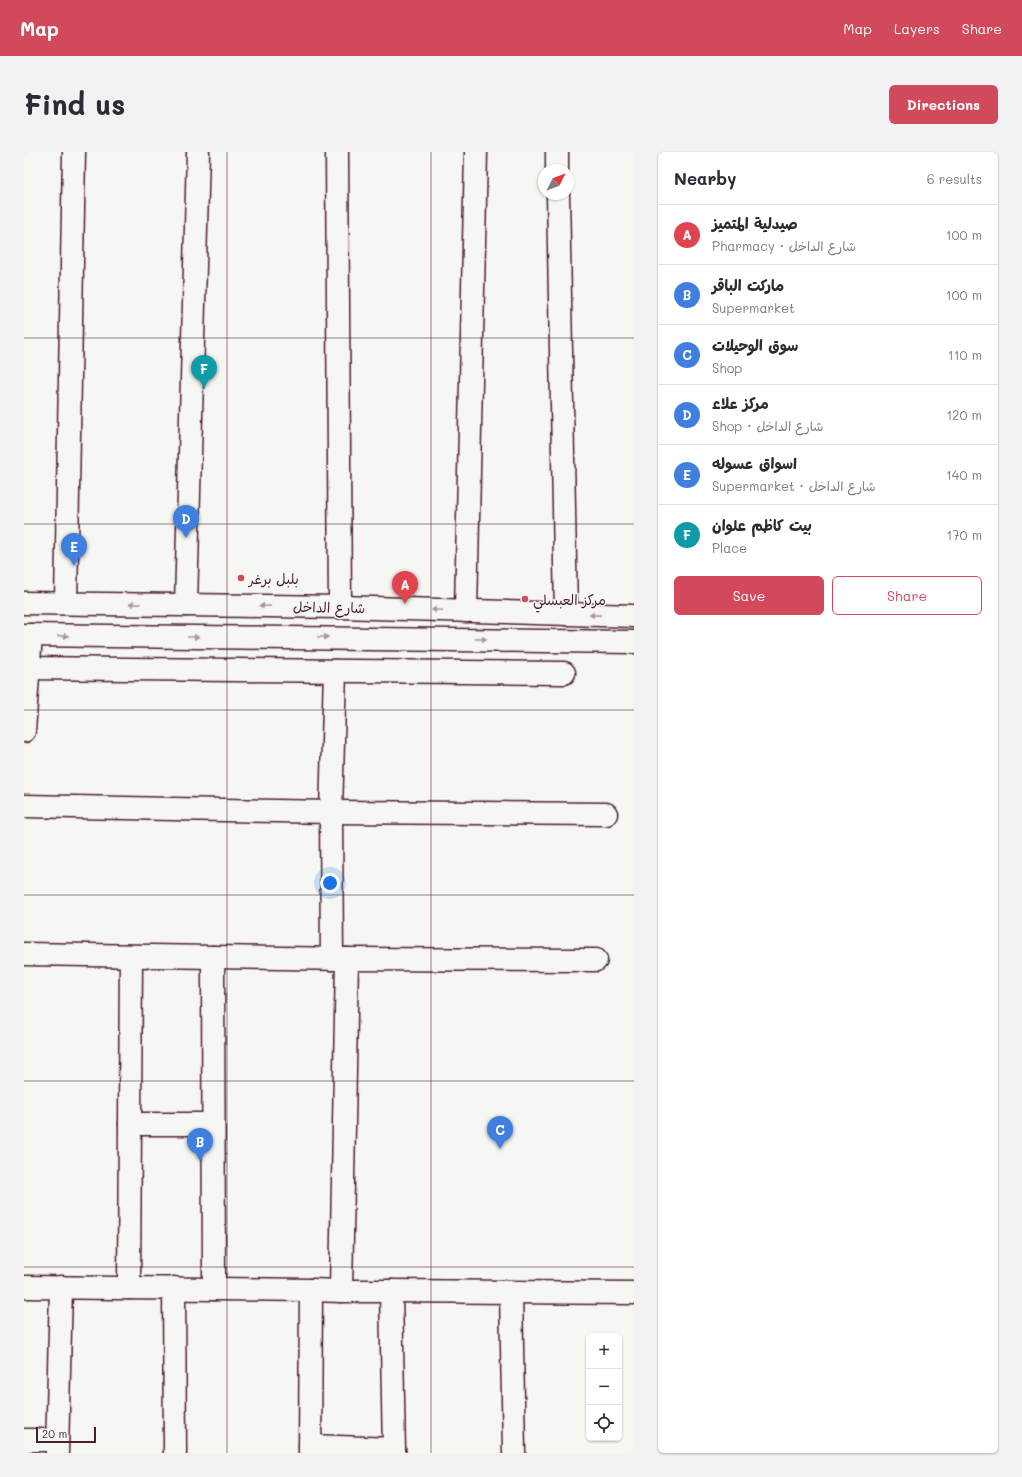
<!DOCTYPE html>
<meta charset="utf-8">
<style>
body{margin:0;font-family:Mali,"Playpen Sans Arabic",sans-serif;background:#f2f2f3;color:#2b2b33}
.controls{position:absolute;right:12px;bottom:12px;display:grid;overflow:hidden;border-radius:6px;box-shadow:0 1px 3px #0004}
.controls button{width:36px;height:36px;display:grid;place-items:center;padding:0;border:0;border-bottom:1px solid #e1e1e2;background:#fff;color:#2b2b33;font:20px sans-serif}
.compass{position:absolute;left:514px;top:12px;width:36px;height:36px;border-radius:50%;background:#fff;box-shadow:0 1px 3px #0004;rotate:48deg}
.scale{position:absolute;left:12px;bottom:10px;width:60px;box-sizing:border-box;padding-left:4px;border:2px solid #4a1f2b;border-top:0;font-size:11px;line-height:14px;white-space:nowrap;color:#4a1f2b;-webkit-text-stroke:3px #f6f6f2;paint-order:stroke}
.you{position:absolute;left:306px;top:731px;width:14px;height:14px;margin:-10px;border:3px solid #fff;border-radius:50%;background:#1a73e8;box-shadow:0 0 0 6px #1a73e833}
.badge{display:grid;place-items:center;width:26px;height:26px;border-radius:50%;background:#d1495b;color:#fff;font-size:13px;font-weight:700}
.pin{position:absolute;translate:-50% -33px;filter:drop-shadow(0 1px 2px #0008)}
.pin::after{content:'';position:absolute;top:21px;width:14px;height:12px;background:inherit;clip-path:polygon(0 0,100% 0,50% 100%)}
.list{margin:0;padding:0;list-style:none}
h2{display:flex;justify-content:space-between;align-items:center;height:52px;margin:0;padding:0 16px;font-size:17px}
h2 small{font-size:13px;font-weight:400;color:#7c7c81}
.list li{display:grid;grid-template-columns:26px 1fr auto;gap:12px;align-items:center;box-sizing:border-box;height:60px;padding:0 16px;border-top:1px solid #e1e1e2}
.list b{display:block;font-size:15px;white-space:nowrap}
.list p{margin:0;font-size:13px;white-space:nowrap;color:#7c7c81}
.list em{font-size:13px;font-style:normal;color:#7c7c81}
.actions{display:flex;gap:8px;padding:12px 16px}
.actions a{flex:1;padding:9px 0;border:1px solid #d1495b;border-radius:6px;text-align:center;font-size:14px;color:#d1495b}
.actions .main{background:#d1495b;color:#fff}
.icon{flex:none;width:22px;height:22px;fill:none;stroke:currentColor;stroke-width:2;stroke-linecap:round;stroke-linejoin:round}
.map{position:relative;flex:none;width:610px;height:1301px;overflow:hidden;border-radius:6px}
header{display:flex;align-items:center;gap:24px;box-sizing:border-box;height:56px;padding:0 20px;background:#d1495b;color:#fff}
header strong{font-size:19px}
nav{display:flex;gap:22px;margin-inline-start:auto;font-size:14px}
.intro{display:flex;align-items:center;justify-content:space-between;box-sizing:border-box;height:96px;padding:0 24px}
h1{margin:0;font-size:28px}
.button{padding:10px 18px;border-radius:6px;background:#d1495b;color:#fff;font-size:14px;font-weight:700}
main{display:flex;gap:24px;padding:0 24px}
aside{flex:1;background:#fff;border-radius:6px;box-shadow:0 1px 3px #0004}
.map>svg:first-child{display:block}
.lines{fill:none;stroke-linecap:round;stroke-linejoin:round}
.minor-casing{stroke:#4a1f2b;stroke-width:25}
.primary-casing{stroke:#4a1f2b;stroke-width:25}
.minor{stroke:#f6f6f2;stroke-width:22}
.primary{stroke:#f6f6f2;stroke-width:22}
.oneway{fill:#a99598}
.grid{fill:none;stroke:#4a1f2b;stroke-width:1;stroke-opacity:0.55}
.poi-dot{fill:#d1495b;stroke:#f6f6f2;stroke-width:1.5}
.labels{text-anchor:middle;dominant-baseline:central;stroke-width:3;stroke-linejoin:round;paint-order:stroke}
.poi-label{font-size:14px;fill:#4a1f2b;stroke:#f6f6f2;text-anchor:start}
.street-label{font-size:14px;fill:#4a1f2b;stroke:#f6f6f2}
</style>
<header>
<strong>Map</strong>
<nav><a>Map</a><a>Layers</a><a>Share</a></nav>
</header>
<div class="intro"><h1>Find us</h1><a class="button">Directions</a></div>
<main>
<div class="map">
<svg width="610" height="1301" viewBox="0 0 610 1301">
<rect width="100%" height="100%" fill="#f6f6f2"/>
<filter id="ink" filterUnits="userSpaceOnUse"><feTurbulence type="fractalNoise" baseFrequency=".025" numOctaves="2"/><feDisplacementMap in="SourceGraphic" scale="8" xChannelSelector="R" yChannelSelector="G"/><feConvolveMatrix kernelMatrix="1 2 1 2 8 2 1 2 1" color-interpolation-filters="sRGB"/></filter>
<g filter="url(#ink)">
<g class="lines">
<defs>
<g id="minor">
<polyline points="313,0 316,455"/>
<polyline points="533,0 533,18"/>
<polyline points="534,42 542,462"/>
<polyline points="42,451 50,0"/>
<polyline points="162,453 174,0"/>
<polyline points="442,459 452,0"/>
<polyline points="0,516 540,521"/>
<polyline points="0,579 7,483"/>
<polyline points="0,654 307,660 582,662"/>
<polyline points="0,802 323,807 572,808"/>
<polyline points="189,805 190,1137"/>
<polyline points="308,807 307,660 311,519"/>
<polyline points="106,972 189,972"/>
<polyline points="0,1135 287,1138 317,1139 367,1139 610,1141"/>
<polyline points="105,1136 107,804"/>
<polyline points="150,1136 151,1301"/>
<polyline points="317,1139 323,807"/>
<polyline points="367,1139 370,1301"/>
<polyline points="487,1140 490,1301"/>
<polyline points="0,1288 33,1288"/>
<polyline points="286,1294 370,1297"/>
<polyline points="33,1301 37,1135"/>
<polyline points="286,1301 287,1138"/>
</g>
<g id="primary">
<polyline points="0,451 316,455 610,464"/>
<polyline points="0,483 610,490"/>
</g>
</defs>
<!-- minor casing -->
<use href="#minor" class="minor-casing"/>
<!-- primary casing -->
<use href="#primary" class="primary-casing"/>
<!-- minor -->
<use href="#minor" class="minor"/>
<!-- primary -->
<use href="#primary" class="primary"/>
</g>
<!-- one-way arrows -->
<defs><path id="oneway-solid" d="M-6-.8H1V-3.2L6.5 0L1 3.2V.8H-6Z"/></defs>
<g class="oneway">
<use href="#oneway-solid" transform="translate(111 452) rotate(-179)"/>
<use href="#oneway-solid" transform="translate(241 454) rotate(-179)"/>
<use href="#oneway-solid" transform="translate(413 458) rotate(-178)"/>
<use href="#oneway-solid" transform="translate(571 463) rotate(-179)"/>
<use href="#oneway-solid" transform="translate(39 484)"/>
<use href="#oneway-solid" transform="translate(169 485)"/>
<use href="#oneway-solid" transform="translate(299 485)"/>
<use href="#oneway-solid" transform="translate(457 487) rotate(1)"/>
</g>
</g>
<!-- grid -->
<path class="grid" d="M203,0V1301M407,0V1301M0,186H610M0,372H610M0,558H610M0,743H610M0,929H610M0,1115H610"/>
<!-- markers -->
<g class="poi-dot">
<circle cx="217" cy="426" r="4"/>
<circle cx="501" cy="447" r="4"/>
</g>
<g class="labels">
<!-- poi labels -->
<g class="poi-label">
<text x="225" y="426">بلبل برغر</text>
<text x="509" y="447">مركز العبسلي</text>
</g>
<!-- street labels -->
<g class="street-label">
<text transform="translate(305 455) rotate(1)">شارع الداخل</text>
</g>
</g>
</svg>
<div class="controls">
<button>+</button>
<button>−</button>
<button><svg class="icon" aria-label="locate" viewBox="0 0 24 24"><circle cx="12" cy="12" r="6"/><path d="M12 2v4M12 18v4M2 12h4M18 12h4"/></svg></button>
</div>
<svg class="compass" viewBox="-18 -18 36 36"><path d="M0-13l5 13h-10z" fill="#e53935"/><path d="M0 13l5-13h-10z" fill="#7c7c81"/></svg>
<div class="scale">20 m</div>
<div class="you"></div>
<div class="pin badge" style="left:381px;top:452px;background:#e0444e">A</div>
<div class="pin badge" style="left:176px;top:1009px;background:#3f7fe0">B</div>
<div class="pin badge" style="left:476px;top:997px;background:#3f7fe0">C</div>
<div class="pin badge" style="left:162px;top:386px;background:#3f7fe0">D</div>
<div class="pin badge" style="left:50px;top:414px;background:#3f7fe0">E</div>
<div class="pin badge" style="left:180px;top:236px;background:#0f9aa8">F</div>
</div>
<aside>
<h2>Nearby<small>6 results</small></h2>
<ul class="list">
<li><span class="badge" style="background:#e0444e">A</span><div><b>صيدلية المتميز</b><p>Pharmacy · شارع الداخل</p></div><em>100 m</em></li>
<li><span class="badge" style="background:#3f7fe0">B</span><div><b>ماركت الباقر</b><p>Supermarket</p></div><em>100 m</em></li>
<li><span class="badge" style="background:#3f7fe0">C</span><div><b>سوق الوحيلات</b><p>Shop</p></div><em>110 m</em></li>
<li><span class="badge" style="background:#3f7fe0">D</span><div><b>مركز علاء</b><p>Shop · شارع الداخل</p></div><em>120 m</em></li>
<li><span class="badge" style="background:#3f7fe0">E</span><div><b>اسواق عسوله</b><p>Supermarket · شارع الداخل</p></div><em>140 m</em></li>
<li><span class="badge" style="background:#0f9aa8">F</span><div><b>بيت كاظم علوان</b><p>Place</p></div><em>170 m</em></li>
</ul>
<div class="actions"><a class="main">Save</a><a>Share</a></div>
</aside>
</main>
